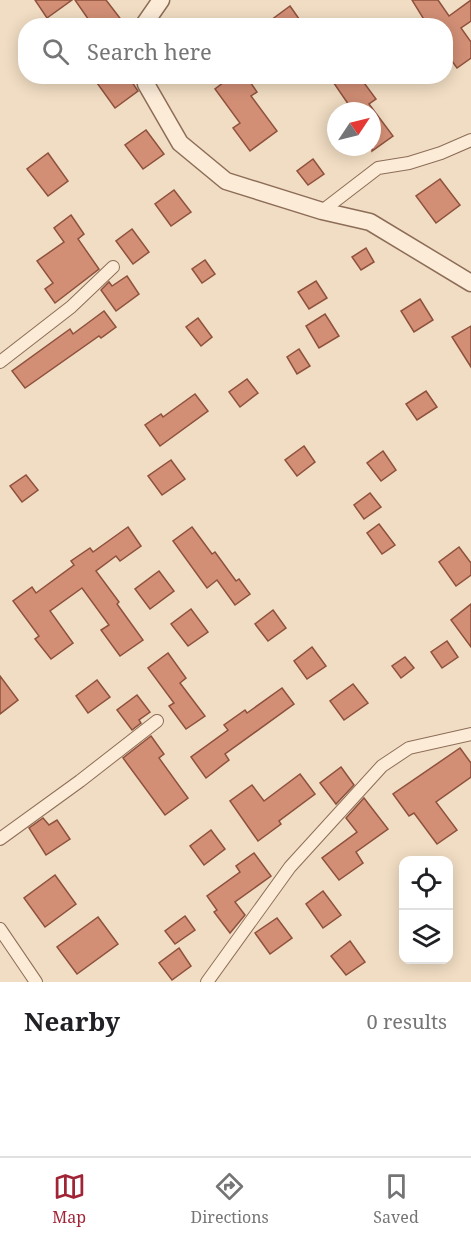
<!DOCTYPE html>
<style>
body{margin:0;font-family:"Noto Serif",serif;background:#f6f6f6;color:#202124}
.controls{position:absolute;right:18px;bottom:18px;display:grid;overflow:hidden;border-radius:12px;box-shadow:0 3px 15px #0003}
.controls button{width:54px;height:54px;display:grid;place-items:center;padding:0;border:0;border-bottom:2px solid #e0e0e0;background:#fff;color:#202124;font:30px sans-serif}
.compass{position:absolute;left:327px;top:102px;width:54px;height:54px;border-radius:50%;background:#fff;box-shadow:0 3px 15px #0003;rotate:55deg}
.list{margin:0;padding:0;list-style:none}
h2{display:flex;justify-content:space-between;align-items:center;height:78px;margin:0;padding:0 24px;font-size:26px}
h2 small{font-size:20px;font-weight:400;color:#757577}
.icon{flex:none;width:33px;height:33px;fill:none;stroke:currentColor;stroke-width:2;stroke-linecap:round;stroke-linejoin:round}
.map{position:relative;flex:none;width:471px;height:982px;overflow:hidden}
.search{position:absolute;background:#fff;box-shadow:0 3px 15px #0003;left:18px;right:18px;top:18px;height:66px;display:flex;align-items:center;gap:15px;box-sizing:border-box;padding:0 21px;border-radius:24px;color:#757577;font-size:22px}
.sheet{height:174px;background:#fff}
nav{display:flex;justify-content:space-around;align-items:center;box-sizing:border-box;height:84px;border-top:2px solid #e0e0e0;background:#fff;font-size:16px;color:#757577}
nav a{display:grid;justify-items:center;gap:3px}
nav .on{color:#a02436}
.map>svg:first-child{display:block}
.building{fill:#d28f76;stroke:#8e513c;stroke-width:1.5}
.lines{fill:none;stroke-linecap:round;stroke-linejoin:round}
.minor-casing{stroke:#8d6d58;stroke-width:14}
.tertiary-casing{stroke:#8d6d58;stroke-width:19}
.minor{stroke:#fbebd7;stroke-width:12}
.tertiary{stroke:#fbebd7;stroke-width:16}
</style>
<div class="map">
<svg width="471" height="982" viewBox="0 0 471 982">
<rect width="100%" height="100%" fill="#f1ddc3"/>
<!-- building -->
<g class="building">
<polygon points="35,0 72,0 47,18"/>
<polygon points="75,0 106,0 126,26 93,26"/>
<polygon points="412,0 438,0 449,16 471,0 471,21 461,28 471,42 471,58 457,68 446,53 446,26 428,26"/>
<polygon points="290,6 304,26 263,26"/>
<polygon points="106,76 128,76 138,91 115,108 97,83"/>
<polygon points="232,76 246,76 257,92 251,96 277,131 250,151 233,128 240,123 215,89"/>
<polygon points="329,76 359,76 376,99 369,104 393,136 372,151 372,111 353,111"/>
<polygon points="146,130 164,154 143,169 125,145"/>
<polygon points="48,153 68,181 48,196 27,169"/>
<polygon points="313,159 324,174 308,185 297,171"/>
<polygon points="440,179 460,205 436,223 416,196"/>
<polygon points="174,190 191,212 171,226 155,204"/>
<polygon points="71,215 84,234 78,239 99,269 55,303 45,289 53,283 37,261 64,242 54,228"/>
<polygon points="132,229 149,252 133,264 116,241"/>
<polygon points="366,248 374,262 361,270 352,257"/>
<polygon points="205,260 215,274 202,283 192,269"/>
<polygon points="127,276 139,294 116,311 101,290 109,282 112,286"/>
<polygon points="316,281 327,298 309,309 298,292"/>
<polygon points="420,299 433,320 414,332 401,311"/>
<polygon points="104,311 116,327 101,338 99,336 25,388 12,371 70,329 73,334"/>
<polygon points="325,314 339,336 319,348 306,326"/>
<polygon points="198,318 212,337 201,346 186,327"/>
<polygon points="471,326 471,367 452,337"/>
<polygon points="299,349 310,366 297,374 287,357"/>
<polygon points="247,379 258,393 240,407 229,392"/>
<polygon points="426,391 437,407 417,420 406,404"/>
<polygon points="195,394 208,411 160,446 145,425 161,414 163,417"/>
<polygon points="304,446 315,462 297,476 285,460"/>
<polygon points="383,451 396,470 381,481 367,463"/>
<polygon points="171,460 185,479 162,495 148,476"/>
<polygon points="26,475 38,490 22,502 10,486"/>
<polygon points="370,493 381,507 364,519 354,505"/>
<polygon points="379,524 395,545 382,554 367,533"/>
<polygon points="128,527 141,546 120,561 116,556 96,571 119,602 117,604 143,640 120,656 101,630 109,625 82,588 50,611 73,643 51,659 35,639 39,636 13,601 32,587 36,593 74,565 71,561 90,548 93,552"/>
<polygon points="192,527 212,554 215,552 236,581 239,579 250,594 235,605 217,580 207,588 173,541"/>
<polygon points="459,547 471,563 471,575 456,586 439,562"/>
<polygon points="159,571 174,591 150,609 135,589"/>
<polygon points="471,604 471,647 451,620"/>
<polygon points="191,609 208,632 188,646 171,624"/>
<polygon points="273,610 286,628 268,641 255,624"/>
<polygon points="447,641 458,657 442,668 431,652"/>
<polygon points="312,647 326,666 307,679 294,661"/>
<polygon points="168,653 186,678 180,683 205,716 186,729 169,706 174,703 148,668"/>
<polygon points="405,657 414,668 401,678 392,666"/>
<polygon points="0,676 18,700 0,714"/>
<polygon points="97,680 110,697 88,713 76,696"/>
<polygon points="353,684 368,703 344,720 330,701"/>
<polygon points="282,688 294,704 225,754 229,760 206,778 191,757 228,730 224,725 245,710 247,713"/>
<polygon points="137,695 150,712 139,720 141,723 132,730 117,710"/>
<polygon points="151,736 164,754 159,758 188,798 165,815 123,758"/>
<polygon points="460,748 471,763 471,777 436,802 457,830 437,844 414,813 409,816 393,794"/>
<polygon points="341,767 354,785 336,804 320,783"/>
<polygon points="300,774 315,794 279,821 281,824 258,841 230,801 252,785 264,801"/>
<polygon points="364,798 388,829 356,852 363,863 339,880 322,858 357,832 346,818"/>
<polygon points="43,818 49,825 57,820 70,839 46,855 29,828"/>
<polygon points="211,830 225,849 204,865 190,846"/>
<polygon points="254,853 271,876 235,902 245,915 230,933 214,912 217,910 207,896 240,872 236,866"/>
<polygon points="55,875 76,904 45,927 24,898"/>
<polygon points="323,891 341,915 323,928 306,904"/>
<polygon points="185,916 195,930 175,944 165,931"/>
<polygon points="98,917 118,944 77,974 57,947"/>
<polygon points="277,918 292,938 270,954 255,933"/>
<polygon points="350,941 365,962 346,975 331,956"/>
<polygon points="179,948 191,966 172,980 159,963"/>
</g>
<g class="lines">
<defs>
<g id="minor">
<polyline points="322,211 378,168 409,163 441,153 471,140"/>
<polyline points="0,362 71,307 113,267"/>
<polyline points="0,839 80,781 157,721"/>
<polyline points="0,929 36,982"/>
<polyline points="207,982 290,867 382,766 409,748 471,734"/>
</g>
<g id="tertiary">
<polyline points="143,26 161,0"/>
<polyline points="145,76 146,84 180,143 226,181 322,211 370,222 471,283"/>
</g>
</defs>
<!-- minor casing -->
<use href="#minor" class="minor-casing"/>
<!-- tertiary casing -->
<use href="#tertiary" class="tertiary-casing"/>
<!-- minor -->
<use href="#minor" class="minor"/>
<!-- tertiary -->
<use href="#tertiary" class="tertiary"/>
</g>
</svg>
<div class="controls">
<button><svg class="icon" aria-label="locate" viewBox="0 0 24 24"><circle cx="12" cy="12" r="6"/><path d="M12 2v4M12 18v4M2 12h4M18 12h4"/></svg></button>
<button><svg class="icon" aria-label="layers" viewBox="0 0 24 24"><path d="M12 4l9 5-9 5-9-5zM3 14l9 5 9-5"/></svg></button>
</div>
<svg class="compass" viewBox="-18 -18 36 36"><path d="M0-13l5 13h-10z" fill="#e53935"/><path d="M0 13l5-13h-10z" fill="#757577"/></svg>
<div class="search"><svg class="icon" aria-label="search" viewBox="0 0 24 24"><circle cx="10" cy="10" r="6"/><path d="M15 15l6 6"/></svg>Search here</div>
</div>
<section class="sheet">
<h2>Nearby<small>0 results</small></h2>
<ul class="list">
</ul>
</section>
<nav>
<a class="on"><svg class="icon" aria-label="map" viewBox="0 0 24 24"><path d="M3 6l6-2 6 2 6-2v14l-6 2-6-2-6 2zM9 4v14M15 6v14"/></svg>Map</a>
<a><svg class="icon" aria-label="directions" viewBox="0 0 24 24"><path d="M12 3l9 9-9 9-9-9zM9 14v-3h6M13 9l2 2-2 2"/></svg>Directions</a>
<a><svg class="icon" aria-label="saved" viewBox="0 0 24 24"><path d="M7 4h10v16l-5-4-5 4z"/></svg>Saved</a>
</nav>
